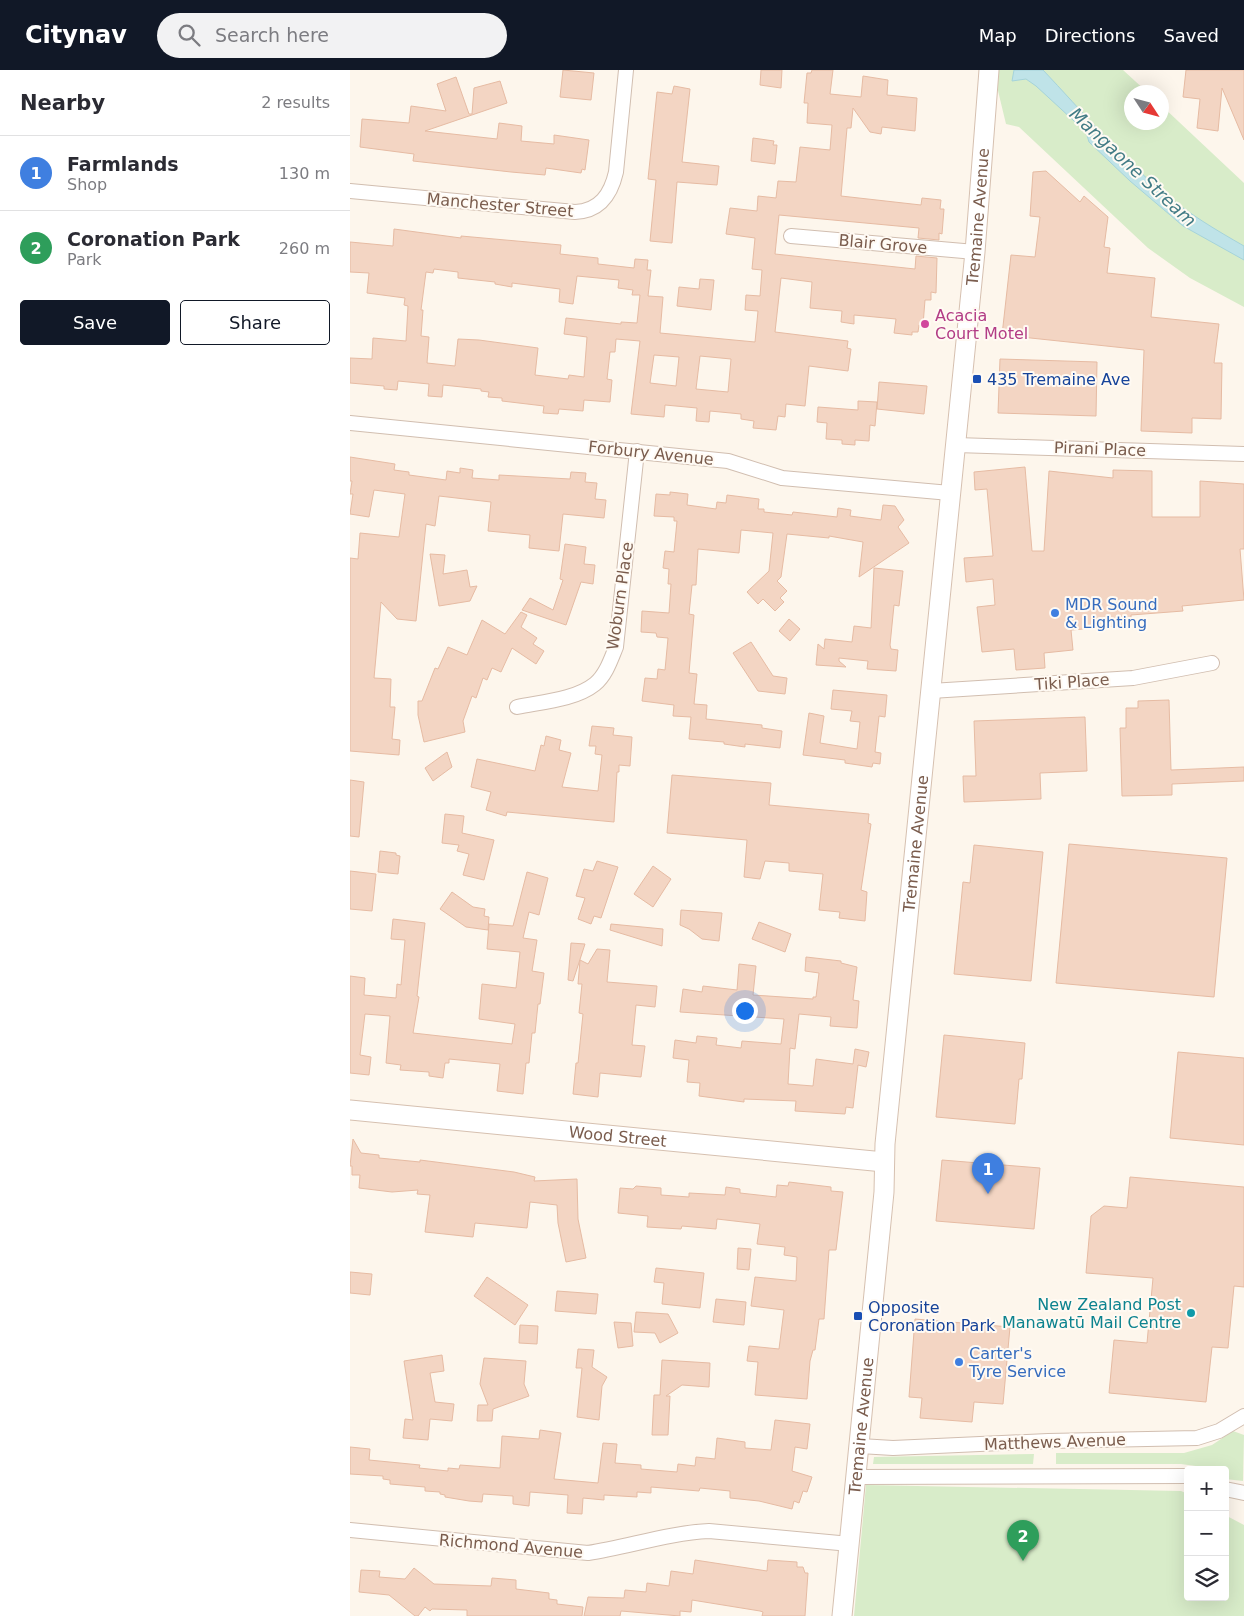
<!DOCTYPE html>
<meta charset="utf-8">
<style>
body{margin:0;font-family:"DejaVu Sans",sans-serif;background:#f2f2f3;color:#2b2b33}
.controls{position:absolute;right:15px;bottom:15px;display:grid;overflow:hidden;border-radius:5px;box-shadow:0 5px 20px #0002}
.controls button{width:45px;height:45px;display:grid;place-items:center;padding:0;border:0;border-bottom:1px solid #e1e1e2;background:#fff;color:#2b2b33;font:25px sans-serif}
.compass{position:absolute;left:774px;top:15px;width:45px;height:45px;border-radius:50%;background:#fff;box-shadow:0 5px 20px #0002;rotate:126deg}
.you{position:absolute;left:394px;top:940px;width:18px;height:18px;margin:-12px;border:4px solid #fff;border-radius:50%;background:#1a73e8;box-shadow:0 0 0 8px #1a73e833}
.badge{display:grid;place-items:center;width:32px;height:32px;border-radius:50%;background:#111827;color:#fff;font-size:16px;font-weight:700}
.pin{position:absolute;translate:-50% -41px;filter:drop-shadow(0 1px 2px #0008)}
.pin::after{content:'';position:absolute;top:26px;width:18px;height:15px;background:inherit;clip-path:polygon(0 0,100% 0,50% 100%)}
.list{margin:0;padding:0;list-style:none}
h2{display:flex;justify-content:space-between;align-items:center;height:65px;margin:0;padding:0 20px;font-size:21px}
h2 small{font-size:16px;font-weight:400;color:#7c7c81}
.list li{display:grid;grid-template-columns:32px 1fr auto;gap:15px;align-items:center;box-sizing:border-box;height:75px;padding:0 20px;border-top:1px solid #e1e1e2}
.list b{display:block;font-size:19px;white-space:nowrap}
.list p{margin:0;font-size:16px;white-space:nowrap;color:#7c7c81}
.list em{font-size:16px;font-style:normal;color:#7c7c81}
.actions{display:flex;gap:10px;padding:15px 20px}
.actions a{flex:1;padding:11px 0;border:1px solid #111827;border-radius:5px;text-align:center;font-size:18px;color:#111827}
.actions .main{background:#111827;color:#fff}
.icon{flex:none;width:28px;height:28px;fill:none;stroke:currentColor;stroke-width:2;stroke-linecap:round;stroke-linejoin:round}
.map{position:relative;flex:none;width:894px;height:1546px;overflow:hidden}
header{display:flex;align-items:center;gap:30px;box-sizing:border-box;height:70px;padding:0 25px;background:#111827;color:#fff}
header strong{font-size:24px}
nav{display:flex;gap:28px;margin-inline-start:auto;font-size:18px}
.search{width:350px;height:45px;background:#f2f2f3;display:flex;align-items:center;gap:12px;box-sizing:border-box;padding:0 18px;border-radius:28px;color:#7c7c81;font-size:19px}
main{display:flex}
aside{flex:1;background:#fff}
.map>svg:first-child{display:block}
.green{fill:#d8ecc9}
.water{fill:#bfe3e8;stroke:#a5d3da}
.building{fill:#f3d5c3;stroke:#e6bba3;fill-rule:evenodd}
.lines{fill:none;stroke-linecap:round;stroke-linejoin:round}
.street-casing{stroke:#d1beb0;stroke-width:16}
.secondary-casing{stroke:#d6c0b0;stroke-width:21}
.street{stroke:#fff;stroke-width:14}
.secondary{stroke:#fff;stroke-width:19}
.hotel-dot{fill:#d1479c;stroke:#fffaf3;stroke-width:2}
.transit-dot{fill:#1a4fb4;stroke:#fffaf3;stroke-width:2}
.shop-dot{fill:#3f7fe0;stroke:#fffaf3;stroke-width:2}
.culture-dot{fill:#0f9aa8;stroke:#fffaf3;stroke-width:2}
.labels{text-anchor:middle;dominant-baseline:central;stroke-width:4;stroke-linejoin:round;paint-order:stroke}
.street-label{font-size:16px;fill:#7a5c4d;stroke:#fffaf3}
.hotel-label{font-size:16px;fill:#b23c85;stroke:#fffaf3;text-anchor:start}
.transit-label{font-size:16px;fill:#164399;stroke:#fffaf3;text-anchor:start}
.shop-label{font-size:16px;fill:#366cbe;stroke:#fffaf3;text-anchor:start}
.culture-label{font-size:16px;fill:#0d838f;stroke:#fffaf3;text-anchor:end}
.water-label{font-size:18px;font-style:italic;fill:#437c86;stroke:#fffaf3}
</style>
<header>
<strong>Citynav</strong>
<div class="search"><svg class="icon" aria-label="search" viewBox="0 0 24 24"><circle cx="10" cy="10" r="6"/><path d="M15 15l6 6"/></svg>Search here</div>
<nav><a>Map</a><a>Directions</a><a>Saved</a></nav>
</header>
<main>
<aside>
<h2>Nearby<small>2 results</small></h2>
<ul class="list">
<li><span class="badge" style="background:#3f7fe0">1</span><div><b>Farmlands</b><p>Shop</p></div><em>130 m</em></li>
<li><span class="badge" style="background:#2e9e5b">2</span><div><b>Coronation Park</b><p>Park</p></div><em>260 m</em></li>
</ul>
<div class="actions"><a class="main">Save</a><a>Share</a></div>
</aside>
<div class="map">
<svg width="894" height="1546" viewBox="0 0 894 1546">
<rect width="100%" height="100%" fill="#fdf6ec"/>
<!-- green -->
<g class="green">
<polygon points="643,0 773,0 797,22 782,22 782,52 812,52 812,36 894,113 894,237 840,208 798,178 669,57 656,54"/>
<polygon points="883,1361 894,1365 893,1411 875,1409 875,1400 831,1394 706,1394 706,1383 834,1383 862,1375"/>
<polygon points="684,1384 683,1394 523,1394 524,1387"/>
<polygon points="516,1415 831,1421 838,1424 838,1527 875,1527 875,1445 894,1455 894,1546 504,1546"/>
</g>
<!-- water -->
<path class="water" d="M664,0H693C732,41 770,87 814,123C839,144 866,160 894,176V190L833,156L780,111L739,72L736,62L686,16L676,9L662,11Z"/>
<!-- building -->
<g class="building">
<polygon points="213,0 244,3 241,30 210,27"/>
<polygon points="411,0 432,0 431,18 410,15"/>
<path d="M462,0H483L480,24L511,27L513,6L538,10L537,25L567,28L565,61L532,57L531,64L520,62L503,38L501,58H497L491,126L571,135L572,128L591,130L590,139H594L592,164L589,163V170L568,168L569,158L429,145L425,184L565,199L566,186L587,188L586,223L581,222V230H575L573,255H569L568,262H562V265L544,263L546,249L504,245V254L491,252L492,241L460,238L462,212L431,208L425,262L498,271L497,278L501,279L498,301L459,296L455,336L436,334L435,347L428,346L426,360L403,358L404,351L391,349V344L360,341L359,352L346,351L347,338L315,335L314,347L281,344L290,271L266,269L265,282H260L257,309L262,310L260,332L234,330L233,341L209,339L208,344L193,343L194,336L152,331V328L138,327L139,322L131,321V319L93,315L92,327L78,326L79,314L48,311L47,320L34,319V316L0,313V288L22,289L23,268L56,271L58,236L54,235L55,228L17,223L19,203L0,202V172L43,176L44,159L111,168V166L211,175L210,184L248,188V194L284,198L285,189L298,190L297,200H301L298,226L313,227L310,263L405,272L408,241L395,240L396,225L410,226L412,200L402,199L405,168L376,164L380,138L407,141L408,126L426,128L428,111L446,112L450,77L480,80L482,55L457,53L458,33H454L457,3H461ZM84,199L108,202V208L145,212V214L162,217V213L210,219L209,232L223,234L227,206L269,210L268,218L283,220L282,225H290L287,253L271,252V254L216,248L214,264L237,267L234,307L219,305L218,309L185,305L188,278L129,270L108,269L105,296L77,293L79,267L71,266L73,240H71L76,202L83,203ZM304,285L329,287L326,316L300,313ZM350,286L381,289L378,322L346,319Z"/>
<polygon points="836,0 894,0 894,70 872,18 868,61 847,58 850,29 833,27"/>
<polygon points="106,7 119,44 122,44 124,18 150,11 157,33 75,61 147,69 149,53 172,56 171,71 204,74 204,65 239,70 235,100 232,99 231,103 196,98 195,105 161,102 63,91 64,84 10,77 12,49 59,53 61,36 96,41 87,14"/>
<polygon points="324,16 340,19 332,92 369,96 367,115 327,112 322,173 300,171 306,110 298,109 307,22 322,24"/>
<polygon points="403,68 424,71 423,75 427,75 425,94 401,91"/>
<polygon points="696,101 730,132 734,126 758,147 754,177 760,178 757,203 805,208 801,247 869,254 864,293 872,293 871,349 842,348 842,363 791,361 794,280 652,265 661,185 685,187 690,147 680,146 683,102"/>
<polygon points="350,209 364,210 361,240 327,236 329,217 349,219"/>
<polygon points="650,289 747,292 746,346 648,343"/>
<polygon points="529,312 577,316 574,344 527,339"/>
<polygon points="508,331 527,332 525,356 520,355 519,371 505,370 505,375 492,374 492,370 476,369 477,353 467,352 468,337 508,340"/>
<polygon points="0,387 45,394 44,400 59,402 59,405 96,410 97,401 110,403 110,398 123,400 122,408 149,410 149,405 220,409 221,402 236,403 235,412 247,413 245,429 256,430 254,448 213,444 209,481 179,478 180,465 138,461 141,432 89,426 85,456 76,454 66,551 47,549 31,532 24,608 41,609 40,637 45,637 42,669 50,670 49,685 0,681 0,488 8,489 10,463 49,467 55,424 24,420 19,447 0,444 3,424 0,424 2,411 0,411"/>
<polygon points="675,397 682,481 694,481 699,401 763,408 763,400 802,401 802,447 850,447 850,411 894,414 894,479 890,479 894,530 832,536 833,541 781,545 781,555 721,560 723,580 694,583 695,598 666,600 664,579 632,582 627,537 645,535 643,509 616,512 614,488 643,486 637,419 625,420 624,402"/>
<polygon points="320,422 338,424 337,435 366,439 367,432 376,433 377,425 409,429 408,439 414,439 414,442 442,445 443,442 487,447 488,438 501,440 500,446 531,450 533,435 545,436 554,450 548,457 559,473 509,507 513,472 479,466 479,468 437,464 431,507 427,511 437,521 430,528 434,532 425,541 413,529 408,534 397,522 419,501 423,463 391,460 389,483 348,479 346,515 342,515 339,544 344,545 339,603 347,604 344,634 357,635 356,649 412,655 412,658 432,661 430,678 395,674 395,677 374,674 374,672 339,669 341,647 323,646 324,635 292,631 295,608 307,609 308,599 315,600 318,568 307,567 306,563 291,562 292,541 319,543 321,514 318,514 319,499 313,498 315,481 324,482 327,451 324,451 324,447 304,446 306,424 320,425"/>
<polygon points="215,474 236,477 234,494 245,495 243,514 231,512 216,555 172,540 180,528 203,540 213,510 210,509"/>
<polygon points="80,484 95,485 93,504 117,500 120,517 127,516 120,531 89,536"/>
<polygon points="524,498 553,501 549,536 544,535 540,575 541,579 548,580 546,601 517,599 518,591 489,588 489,591 496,597 466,595 468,574 474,579 475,569 502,572 504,556 521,558"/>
<polygon points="171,542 177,545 171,557 187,568 183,574 194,581 186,594 162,578 151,602 142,598 137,610 133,608 126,628 122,626 113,651 115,662 74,672 68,645 68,631 72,631 85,598 88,599 98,577 117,585 132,550 155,564"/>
<polygon points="439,549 450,559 440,571 429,561"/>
<polygon points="401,572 423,606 437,608 435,624 408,621 383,583"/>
<polygon points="483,620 537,625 535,647 529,646 525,682 531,683 530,694 523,693 522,697 495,693 495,690 453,685 459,643 474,646 470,673 507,679 510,652 500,651 502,641 481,639"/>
<polygon points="819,630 821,700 894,697 894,711 822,714 822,725 772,726 770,658 776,658 776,638 788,638 788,631"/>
<polygon points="735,647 737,701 690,703 691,729 614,732 613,706 626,706 624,651"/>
<polygon points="242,656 264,658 263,665 282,667 280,696 269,695 269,702 267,702 264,752 157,742 156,746 136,740 141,722 121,717 127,689 185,701 191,675 194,676 196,666 211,670 209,680 221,683 212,717 248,721 252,685 245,684 246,676 239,676"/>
<polygon points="97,682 102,697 83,711 75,698"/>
<polygon points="322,705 421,713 419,735 519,744 518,753 521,754 511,820 517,822 515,851 489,848 490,842 469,840 473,804 439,801 439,793 415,791 410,809 394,807 397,770 317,763"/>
<polygon points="0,710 14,712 9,767 0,766"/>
<polygon points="95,744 114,746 112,763 144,770 134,810 113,805 119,784 107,781 109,775 92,773"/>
<polygon points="719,774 877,788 864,927 706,913"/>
<polygon points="624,775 693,782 681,911 604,904 613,812 620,813"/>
<polygon points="30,781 46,783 46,785 50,786 48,804 28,802"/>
<polygon points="247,791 268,797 251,848 244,846 241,854 228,849 235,828 226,826 234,799 243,801"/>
<polygon points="303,796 321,809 303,837 284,824"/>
<polygon points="0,801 26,804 22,841 0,839"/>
<polygon points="177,802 198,808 189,845 179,842 173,868 187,870 182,901 194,903 190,934 188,934 185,963 182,963 179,993 176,993 173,1024 147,1021 150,994 99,989 99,993 95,993 93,1008 79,1006 79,1002 50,1000 51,995 36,993 40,946 15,944 10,985 21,987 19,1005 0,1003 0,906 15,908 14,925 46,928 47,914 51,915 55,870 41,869 43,849 75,853 67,926 69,927 63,963 162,974 165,954 129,949 132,914 166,918 170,882 137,879 139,854 163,856"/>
<polygon points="102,822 123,837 135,839 134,846 139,847 138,860 116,857 90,839"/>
<polygon points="331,840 372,843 369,871 352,869 339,859 330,855"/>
<polygon points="409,852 441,864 435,882 402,869"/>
<polygon points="261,854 313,859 312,876 260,860"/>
<polygon points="221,873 235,874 223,911 218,910"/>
<polygon points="247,879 260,880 257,912 307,916 305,937 286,935 282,975 295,976 291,1007 250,1003 248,1027 223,1024 226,993 228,993 233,944 229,943 232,914 228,914 230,890 238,894"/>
<polygon points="456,887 491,891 491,893 507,897 503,930 509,931 507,958 480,956 481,947 449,944 445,979 440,978 438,1014 463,1016 466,989 503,994 505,979 519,982 516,997 508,995 503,1038 496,1037 495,1044 445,1041 446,1031 394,1029 394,1032 349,1026 350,1013 337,1012 339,990 323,988 325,970 346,973 347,966 367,968 366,975 391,978 392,971 431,974 434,949 330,942 333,919 352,922 353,916 387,920 389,894 406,896 403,925 463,929 463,927 466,927 469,903 455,901"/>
<polygon points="594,965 675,973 672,1009 669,1009 665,1054 586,1047"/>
<polygon points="828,982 894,988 894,1075 820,1068"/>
<polygon points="3,1069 11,1083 29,1085 29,1088 70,1092 70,1090 164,1102 185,1107 184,1111 227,1109 228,1149 236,1188 216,1192 208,1153 207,1135 180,1132 177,1158 125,1153 123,1167 75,1162 80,1125 67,1124 68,1120 42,1122 9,1118 10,1105 2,1105 2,1096 0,1096"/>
<polygon points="592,1090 690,1098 684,1159 586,1151"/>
<polygon points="780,1107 894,1117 894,1217 884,1216 878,1278 862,1277 856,1332 759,1323 764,1270 797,1273 803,1208 736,1203 741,1146 754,1136 777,1138"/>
<polygon points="439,1112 481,1117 481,1121 493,1122 486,1180 479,1180 474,1249 469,1249 465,1280 463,1280 460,1291 457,1329 405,1325 408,1292 397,1291 399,1276 429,1279 434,1240 401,1236 405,1207 446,1211 447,1187 434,1185 435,1177 407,1174 410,1154 367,1149 366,1159 332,1156 331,1159 297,1157 298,1146 268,1143 270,1118 283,1119 286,1116 311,1118 311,1125 339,1127 339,1123 375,1125 376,1117 390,1119 390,1123 426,1127 427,1115 438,1116"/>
<polygon points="388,1178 401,1179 399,1200 387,1199"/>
<polygon points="306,1198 354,1203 350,1238 312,1234 314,1213 304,1212"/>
<polygon points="0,1202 22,1204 20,1225 0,1223"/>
<polygon points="137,1207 178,1235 165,1255 124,1226"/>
<polygon points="207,1221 248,1224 246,1244 205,1241"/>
<polygon points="366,1229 396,1232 394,1255 363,1252"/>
<polygon points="286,1242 318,1244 328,1263 310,1273 305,1263 284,1262"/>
<polygon points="565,1249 660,1257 653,1334 624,1332 622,1352 570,1348 572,1328 559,1327"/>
<polygon points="264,1252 281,1253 283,1276 268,1278"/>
<polygon points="170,1255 188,1256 187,1274 169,1273"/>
<polygon points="228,1279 244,1280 242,1297 257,1307 252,1316 249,1350 227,1347 232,1298 226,1298"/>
<polygon points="92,1285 94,1301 80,1303 85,1332 104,1334 102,1351 80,1349 78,1370 53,1368 55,1349 63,1350 54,1291"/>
<polygon points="134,1288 176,1291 174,1314 179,1326 143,1339 142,1351 127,1351 128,1335 138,1335 130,1314"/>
<polygon points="312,1290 360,1293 359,1317 332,1315 316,1326 320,1326 318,1365 302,1365 304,1325 310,1325"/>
<polygon points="425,1350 460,1354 457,1379 445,1377 442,1401 462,1407 457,1422 453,1421 449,1433 444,1431 442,1439 409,1431 380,1428 380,1421 350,1418 349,1421 301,1417 301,1423 287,1422 287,1427 254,1425 254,1430 233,1428 232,1444 217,1443 218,1425 180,1422 179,1436 163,1434 163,1426 133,1424 132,1432 119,1431 95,1427 95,1425 90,1424 90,1422 75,1421 75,1417 40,1414 40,1410 33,1409 33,1406 0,1404 0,1377 20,1379 19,1390 70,1395 69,1398 98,1401 98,1398 109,1399 110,1395 150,1398 152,1366 189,1369 190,1360 211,1363 204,1409 248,1413 253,1373 267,1374 265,1393 291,1395 291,1399 327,1402 328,1394 345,1396 346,1387 365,1389 367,1368 395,1372 395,1378 421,1380"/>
<polygon points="345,1490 417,1501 418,1490 447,1492 447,1497 453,1497 455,1503 458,1503 455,1546 412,1546 413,1542 410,1541 342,1530 341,1542 330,1541 330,1546 271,1541 270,1546 234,1546 238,1527 274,1528 275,1520 296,1522 297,1513 319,1516 321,1501 343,1504"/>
<polygon points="64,1498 84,1514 141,1516 142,1508 166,1510 166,1519 199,1523 199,1529 207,1530 207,1534 233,1537 232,1546 117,1546 117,1540 82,1539 80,1541 75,1537 68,1546 65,1546 39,1525 9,1522 11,1500 30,1501 29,1507 55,1509"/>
</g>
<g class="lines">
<defs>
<g id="street">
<path d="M0,121L225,142C250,141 261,124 266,102L276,0"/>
<polyline points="441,166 625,182"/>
<polyline points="0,353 378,391 432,408 600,423"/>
<polyline points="606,375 894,384"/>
<polyline points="581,621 783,608 862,593"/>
<path d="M167,637C191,632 225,630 245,614C256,605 261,589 266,577L287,381"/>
<polyline points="510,1376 543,1378 698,1371 847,1368 869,1361 894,1346"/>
<polyline points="507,1407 838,1406"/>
<polyline points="875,1419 894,1423"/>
<path d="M0,1460L238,1483C278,1477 318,1463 359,1461L500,1474"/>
</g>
<g id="secondary">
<path id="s1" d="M0,1040L534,1092"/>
<path id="s2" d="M492,1546L534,1122L535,1074L625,182L639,0"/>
</g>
</defs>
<!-- street casing -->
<use href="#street" class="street-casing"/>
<!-- secondary casing -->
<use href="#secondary" class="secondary-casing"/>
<!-- street -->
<use href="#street" class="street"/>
<!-- secondary -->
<use href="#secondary" class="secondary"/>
</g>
<!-- markers -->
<circle class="hotel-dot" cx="575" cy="254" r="5"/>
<g class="transit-dot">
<rect x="622" y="304" width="10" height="10" rx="2.5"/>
<rect x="503" y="1241" width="10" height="10" rx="2.5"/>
</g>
<g class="shop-dot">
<circle cx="705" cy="543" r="5"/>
<circle cx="609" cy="1292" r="5"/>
</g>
<circle class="culture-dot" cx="841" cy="1243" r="5"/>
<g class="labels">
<!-- street labels -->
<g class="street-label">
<text transform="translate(150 135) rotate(5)">Manchester Street</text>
<text stroke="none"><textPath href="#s2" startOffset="1406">Tremaine Avenue</textPath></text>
<text transform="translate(533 174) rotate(5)">Blair Grove</text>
<text transform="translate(750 379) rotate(2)">Pirani Place</text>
<text transform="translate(301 383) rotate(6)">Forbury Avenue</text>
<text transform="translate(270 526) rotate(-82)">Woburn Place</text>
<text transform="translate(722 612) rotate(-4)">Tiki Place</text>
<text stroke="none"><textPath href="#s2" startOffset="776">Tremaine Avenue</textPath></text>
<text stroke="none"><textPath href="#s1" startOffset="269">Wood Street</textPath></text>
<text stroke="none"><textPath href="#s2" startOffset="191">Tremaine Avenue</textPath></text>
<text transform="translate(705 1372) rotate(-2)">Matthews Avenue</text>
<text transform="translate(161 1476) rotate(5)">Richmond Avenue</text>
</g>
<!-- hotel labels -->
<g class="hotel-label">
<text x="585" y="245">Acacia<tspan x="585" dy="18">Court Motel</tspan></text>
</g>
<!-- transit labels -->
<g class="transit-label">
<text x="637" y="309">435 Tremaine Ave</text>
<text x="518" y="1237">Opposite<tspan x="518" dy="18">Coronation Park</tspan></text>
</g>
<!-- shop labels -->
<g class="shop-label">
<text x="715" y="534">MDR Sound<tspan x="715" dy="18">&amp; Lighting</tspan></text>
<text x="619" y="1283">Carter's<tspan x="619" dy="18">Tyre Service</tspan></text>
</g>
<!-- culture labels -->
<g class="culture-label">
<text x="831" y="1234">New Zealand Post<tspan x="831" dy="18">Manawatū Mail Centre</tspan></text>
</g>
<!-- water labels -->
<g class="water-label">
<text transform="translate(783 97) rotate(43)">Mangaone Stream</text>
</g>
</g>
</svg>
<div class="controls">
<button>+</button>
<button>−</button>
<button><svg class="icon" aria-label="layers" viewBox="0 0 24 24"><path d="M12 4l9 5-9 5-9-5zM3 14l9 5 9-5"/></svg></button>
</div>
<svg class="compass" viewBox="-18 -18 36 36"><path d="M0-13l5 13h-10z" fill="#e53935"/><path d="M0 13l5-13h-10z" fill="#7c7c81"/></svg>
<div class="you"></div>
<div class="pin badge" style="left:638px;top:1124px;background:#3f7fe0">1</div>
<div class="pin badge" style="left:673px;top:1491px;background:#2e9e5b">2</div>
</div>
</main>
